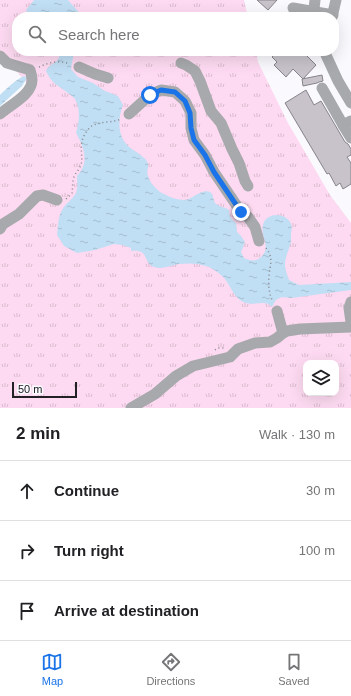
<!DOCTYPE html>
<meta charset="utf-8">
<style>
body{margin:0;font-family:Arial,sans-serif;background:#f6f6f6;color:#202124}
.controls{position:absolute;right:12px;bottom:12px;display:grid;overflow:hidden;border-radius:8px;box-shadow:0 4px 16px #0002}
.controls button{width:36px;height:36px;display:grid;place-items:center;padding:0;border:0;border-bottom:1px solid #e0e0e0;background:#fff;color:#202124;font:20px sans-serif}
.scale{position:absolute;left:12px;bottom:10px;width:65px;box-sizing:border-box;padding-left:4px;border:2px solid #212024;border-top:0;font-size:11px;line-height:14px;white-space:nowrap;color:#212024;-webkit-text-stroke:3px #fafafe;paint-order:stroke}
.stop{position:absolute;width:12px;height:12px;margin:-9px;border:3px solid #1a73e8;border-radius:50%;background:#fff}
.stop.end{background:#1a73e8;border-color:#fff;box-shadow:0 1px 4px #0008}
.list{margin:0;padding:0;list-style:none}
h2{display:flex;justify-content:space-between;align-items:center;height:52px;margin:0;padding:0 16px;font-size:17px}
h2 small{font-size:13px;font-weight:400;color:#757577}
.list li{display:grid;grid-template-columns:26px 1fr auto;gap:12px;align-items:center;box-sizing:border-box;height:60px;padding:0 16px;border-top:1px solid #e0e0e0}
.list b{display:block;font-size:15px;white-space:nowrap}
.list em{font-size:13px;font-style:normal;color:#757577}
.icon{flex:none;width:22px;height:22px;fill:none;stroke:currentColor;stroke-width:2;stroke-linecap:round;stroke-linejoin:round}
.map{position:relative;flex:none;width:351px;height:408px;overflow:hidden}
.search{position:absolute;background:#fff;box-shadow:0 4px 16px #0002;left:12px;right:12px;top:12px;height:44px;display:flex;align-items:center;gap:10px;box-sizing:border-box;padding:0 14px;border-radius:16px;color:#757577;font-size:15px}
.sheet{height:232px;background:#fff}
nav{display:flex;justify-content:space-around;align-items:center;box-sizing:border-box;height:56px;border-top:1px solid #e0e0e0;background:#fff;font-size:11px;color:#757577}
nav a{display:grid;justify-items:center;gap:2px}
nav .on{color:#1a73e8}
.map>svg:first-child{display:block}
.grass{fill:url(#grass-tufts);fill-rule:evenodd}
.water{fill:url(#water-ripples)}
.building{fill:#c8c3cb;stroke:#87838a}
.lines{fill:none;stroke-linecap:round;stroke-linejoin:round}
.path{stroke:#868589;stroke-width:1.5;stroke-dasharray:1 3;stroke-linecap:butt}
.minor{stroke:#a7a9ac;stroke-width:11}
.route{stroke:#1a73e8;stroke-width:5}
</style>
<div class="map">
<svg width="351" height="408" viewBox="0 0 351 408">
<defs>
<pattern id="grass-tufts" width="24" height="20" patternUnits="userSpaceOnUse"><rect width="24" height="20" fill="#fddaf1"/><path d="M3 7l-1-3M5 7V3M7 7l1-3M15 17l-1-3M17 17v-4M19 17l1-3" fill="none" stroke="#d9bbce"/></pattern>
<pattern id="water-ripples" width="26" height="14" patternUnits="userSpaceOnUse"><rect width="26" height="14" fill="#c0def4"/><path d="M2 4q2-2 4 0t4 0M15 11q2-2 4 0t4 0" fill="none" stroke="#a5bed1"/></pattern>
</defs>
<rect width="100%" height="100%" fill="#fafafe"/>
<!-- grass -->
<path class="grass" d="M0,0H244L248,17H17V51H256L258,62L288,123L330,195L351,223V408H0V119L8,111L27,83L0,53ZM306,363H336V393H306Z"/>
<!-- water -->
<g class="water">
<polygon points="34,0 68,0 83,17 29,17 26,10"/>
<path d="M60,51H74L71,69L78,77L93,83L105,91L118,96L123,105C119,115 117,131 124,141C127,146 133,150 138,153C141,156 147,159 148,164C149,168 146,172 148,176C150,183 157,191 164,194C169,197 178,200 184,200C193,199 202,188 210,192C214,195 213,200 215,203C219,207 225,207 229,210C229,216 231,219 236,223L237,232L241,236L245,242L241,252L244,258C251,261 255,262 261,257C272,247 260,237 263,225C266,212 286,212 291,224C292,226 292,230 291,233C291,235 291,239 291,242C289,250 285,257 285,265C285,270 288,276 289,280L299,285L351,282V290L291,298L282,297L276,300L272,307C265,299 255,306 246,303C233,299 231,284 222,276C218,272 212,268 206,266C198,263 187,263 179,264C171,265 162,270 154,267C142,262 150,249 131,251V248L122,245L114,244L95,250L77,253L64,246L57,235C58,227 58,217 62,210C66,202 76,198 77,189C78,185 77,180 77,176C90,163 84,147 76,133C79,122 81,109 75,99C74,97 70,95 68,93C59,86 51,83 46,71C50,62 60,65 60,51Z"/>
<path d="M24,76L27,78L22,86L0,106V95C7,88 15,80 24,76Z"/>
</g>
<!-- building -->
<g class="building">
<polygon points="257,0 277,0 268,10"/>
<polygon points="271,51 302,51 316,65 303,79 293,69 286,77 274,65 277,62 272,57 275,54"/>
<polygon points="322,75 323,81 319,82 317,83 303,86 302,79"/>
<polygon points="306,90 314,105 321,101 345,142 348,144 351,149 351,155 347,157 351,163 351,184 343,189 340,183 336,186 329,173 327,174 285,103"/>
</g>
<g class="lines">
<!-- path -->
<g class="path">
<path d="M39,67C49,62 60,60 70,64"/>
<path d="M66,199L72,193C73,187 72,180 75,175C76,172 79,170 80,167C85,157 77,147 85,134C87,131 90,126 94,125C102,121 112,123 121,119"/>
<path d="M266,248C274,258 270,264 269,276C268,285 269,294 273,302"/>
<polyline points="215,350 218,348 224,348"/>
</g>
<!-- minor -->
<g class="minor">
<polyline points="293,8 333,15"/>
<polyline points="313,17 315,0"/>
<polyline points="332,17 336,0"/>
<polyline points="326,51 326,55 338,81 351,103"/>
<path d="M0,56L7,63L30,70C31,73 32,76 32,80C32,95 10,105 0,114"/>
<polyline points="181,63 186,65 195,71 200,81 211,111 221,123 232,149 239,163 245,181 248,186"/>
<polyline points="79,67 95,74 108,78"/>
<polyline points="322,88 343,125"/>
<polyline points="129,114 150,95 161,90 175,92 185,101 191,113 191,128 194,140 205,155 214,172 241,212 248,217 255,227 259,241"/>
<polyline points="351,121 343,125 351,138"/>
<polyline points="0,229 3,224 19,214 37,196 43,195 57,200"/>
<polyline points="351,302 349,308 351,322"/>
<polyline points="283,333 287,331 300,329 351,327"/>
<polyline points="131,408 155,394 176,376 193,366 230,357 238,349 255,343 270,342 277,338 283,333 277,311"/>
</g>
</g>
<g class="lines">
<!-- route -->
<polyline class="route" points="150,95 161,90 175,92 185,101 190,113 191,128 194,140 205,155 214,172 241,212"/>
</g>
</svg>
<div class="controls">
<button><svg class="icon" aria-label="layers" viewBox="0 0 24 24"><path d="M12 4l9 5-9 5-9-5zM3 14l9 5 9-5"/></svg></button>
</div>
<div class="scale">50 m</div>
<div class="stop" style="left:150px;top:95px"></div>
<div class="stop end" style="left:241px;top:212px"></div>
<div class="search"><svg class="icon" aria-label="search" viewBox="0 0 24 24"><circle cx="10" cy="10" r="6"/><path d="M15 15l6 6"/></svg>Search here</div>
</div>
<section class="sheet">
<h2>2 min<small>Walk · 130 m</small></h2>
<ul class="list">
<li><svg class="icon" aria-label="ahead" viewBox="0 0 24 24"><path d="M12 20V5M6 11l6-6 6 6"/></svg><div><b>Continue</b></div><em>30 m</em></li>
<li><svg class="icon" aria-label="right" viewBox="0 0 24 24"><path d="M7 20v-9h11M14 6l5 5-5 5"/></svg><div><b>Turn right</b></div><em>100 m</em></li>
<li><svg class="icon" aria-label="arrive" viewBox="0 0 24 24"><path d="M6 21V4h12l-3 4 3 4H6"/></svg><div><b>Arrive at destination</b></div></li>
</ul>
</section>
<nav>
<a class="on"><svg class="icon" aria-label="map" viewBox="0 0 24 24"><path d="M3 6l6-2 6 2 6-2v14l-6 2-6-2-6 2zM9 4v14M15 6v14"/></svg>Map</a>
<a><svg class="icon" aria-label="directions" viewBox="0 0 24 24"><path d="M12 3l9 9-9 9-9-9zM9 14v-3h6M13 9l2 2-2 2"/></svg>Directions</a>
<a><svg class="icon" aria-label="saved" viewBox="0 0 24 24"><path d="M7 4h10v16l-5-4-5 4z"/></svg>Saved</a>
</nav>
